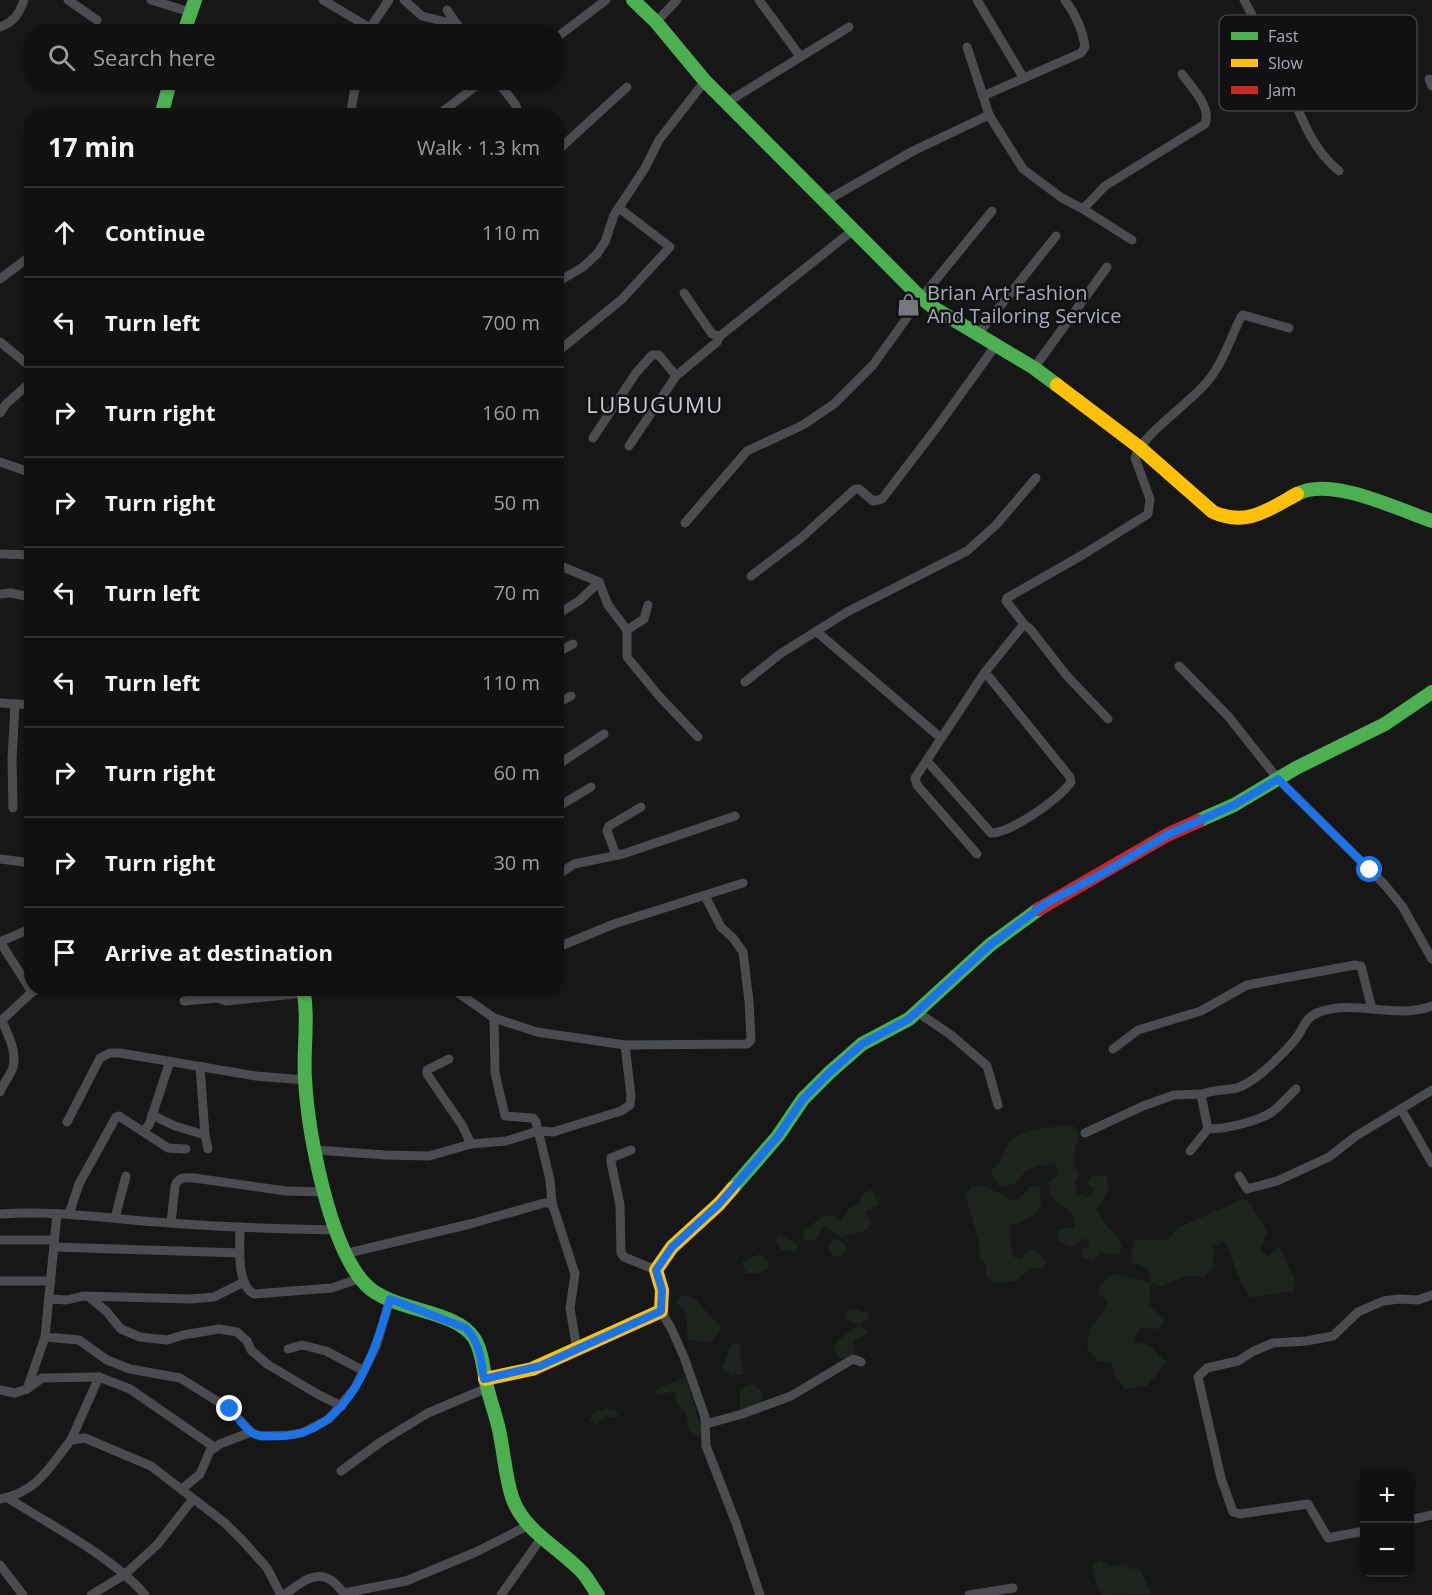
<!DOCTYPE html>
<meta charset="utf-8">
<style>
body{margin:0;font-family:"Open Sans",sans-serif;background:#1e1f1f;color:#f1f3f6}
.controls{position:absolute;right:18px;bottom:18px;display:grid;overflow:hidden;border-radius:12px;box-shadow:0 2px 4px #0004}
.controls button{width:54px;height:54px;display:grid;place-items:center;padding:0;border:0;border-bottom:2px solid #303131;background:#111;color:#f1f3f6;font:30px sans-serif}
.stop{position:absolute;width:18px;height:18px;margin:-14px;border:4px solid #1a73e8;border-radius:50%;background:#fff}
.stop.end{background:#1a73e8;border-color:#fff;box-shadow:0 2px 6px #0008}
.list{margin:0;padding:0;list-style:none}
h2{display:flex;justify-content:space-between;align-items:center;height:78px;margin:0;padding:0 24px;font-size:26px}
h2 small{font-size:20px;font-weight:400;color:#9c9d9f}
.list li{display:grid;grid-template-columns:39px 1fr auto;gap:18px;align-items:center;box-sizing:border-box;height:90px;padding:0 24px;border-top:2px solid #303131}
.list b{display:block;font-size:22px;white-space:nowrap}
.list em{font-size:20px;font-style:normal;color:#9c9d9f}
.icon{flex:none;width:33px;height:33px;fill:none;stroke:currentColor;stroke-width:2;stroke-linecap:round;stroke-linejoin:round}
.map{position:relative;flex:none;width:1432px;height:1595px;overflow:hidden}
.search{position:absolute;background:#111;box-shadow:0 2px 4px #0004;left:24px;top:24px;width:540px;height:66px;display:flex;align-items:center;gap:15px;box-sizing:border-box;padding:0 21px;border-radius:24px;color:#9c9d9f;font-size:22px}
.panel{position:absolute;background:#111;box-shadow:0 2px 4px #0004;left:24px;top:108px;width:540px;height:888px;border-radius:24px}
.map>svg:first-child{display:block}
.green{fill:#1d241e}
.lines{fill:none;stroke-linecap:round;stroke-linejoin:round}
.street{stroke:#4b4c50;stroke-width:9}
.fast{stroke:#4caf50;stroke-width:14}
.slow{stroke:#ffc107;stroke-width:14}
.jam{stroke:#c62828;stroke-width:14}
.route{stroke:#1a73e8;stroke-width:8}
.labels{text-anchor:middle;dominant-baseline:central;stroke-width:5;stroke-linejoin:round;paint-order:stroke}
.poi-label{font-size:20px;fill:#a8adb8;stroke:#111113;text-anchor:start}
.quarter-label{font-size:22px;letter-spacing:1.5px;fill:#c9ccd4;stroke:#111113}
.key{fill:#111113;stroke:#3e4045;stroke-width:1.5}
.key-label{font-size:16px;fill:#a8adb8}
</style>
<div class="map">
<svg width="1432" height="1595" viewBox="0 0 1432 1595">
<rect width="100%" height="100%" fill="#171717"/>
<!-- green -->
<g class="green">
<path d="M1065,1125L1075,1127L1079,1137C1073,1151 1072,1160 1079,1174L1075,1183L1077,1193L1086,1197L1092,1193L1094,1188L1087,1183L1092,1176H1107L1109,1189L1097,1210L1109,1229L1118,1236L1122,1246L1119,1256L1100,1252L1093,1261L1082,1258L1081,1250L1088,1247L1089,1240L1083,1239L1071,1247L1058,1241L1057,1230L1074,1227L1075,1217C1063,1202 1049,1205 1048,1183L1058,1174L1054,1164L1041,1165L1025,1172L1015,1183L1001,1187L991,1174C993,1167 995,1167 999,1163C1004,1156 1005,1144 1013,1138C1027,1128 1049,1129 1065,1125Z"/>
<path d="M973,1185C988,1188 999,1191 1011,1201L1020,1198L1031,1186L1040,1188L1041,1206L1033,1216L1010,1226L1012,1256L1021,1260L1026,1253L1034,1250L1045,1260L1044,1269L1032,1268L1015,1281L996,1284L986,1277V1265L979,1258L980,1247L965,1193Z"/>
<polygon points="870,1190 875,1194 878,1205 866,1211 871,1222 867,1230 841,1237 823,1225 816,1240 806,1241 803,1231 822,1217 833,1215 840,1221 850,1208 860,1203 862,1194"/>
<path d="M1243,1199L1250,1202L1267,1232L1260,1252L1268,1256L1279,1246L1296,1283L1293,1291L1250,1298L1240,1280L1225,1241L1214,1246L1212,1268L1205,1277L1187,1276L1162,1286L1151,1283L1149,1304L1165,1320L1158,1329L1140,1328L1134,1339L1136,1343C1150,1342 1156,1351 1166,1362L1147,1386L1125,1389L1114,1376L1112,1363L1097,1361L1087,1348L1089,1330L1103,1312L1107,1301L1098,1293L1101,1283L1113,1274L1150,1282L1149,1269L1131,1262L1134,1240H1168L1177,1228Z"/>
<polygon points="780,1234 798,1245 796,1252 781,1250 775,1239"/>
<path d="M832,1239C840,1240 844,1242 847,1250L842,1256H832L828,1246Z"/>
<polygon points="760,1254 767,1261 768,1268 760,1273 746,1273 742,1262"/>
<polygon points="683,1295 695,1299 722,1329 711,1342 688,1340 686,1313 676,1302"/>
<polygon points="856,1309 868,1313 869,1319 855,1324 846,1319 846,1311"/>
<polygon points="860,1325 869,1333 854,1341 856,1350 851,1358 839,1358 834,1348 838,1340"/>
<path d="M737,1343L740,1346C738,1356 744,1364 743,1374L731,1376L722,1368L731,1345Z"/>
<path d="M686,1377L702,1432L698,1438L689,1431L685,1412L676,1401L675,1392C668,1391 662,1396 655,1394L656,1389Z"/>
<polygon points="751,1384 756,1386 762,1392 761,1402 740,1412 740,1391 746,1385"/>
<polygon points="606,1408 615,1409 618,1415 614,1417 605,1417 596,1425 590,1421 593,1413"/>
<polygon points="1101,1560 1109,1566 1125,1564 1130,1569 1139,1568 1151,1594 1101,1595 1092,1570 1094,1563"/>
</g>
<g class="lines">
<!-- street -->
<g class="street">
<polyline points="68,0 97,20"/>
<polyline points="151,0 190,12"/>
<polyline points="323,0 370,28 368,32"/>
<polyline points="404,0 422,16 458,25"/>
<polyline points="759,0 800,56"/>
<polyline points="977,0 1023,77"/>
<path d="M1065,0C1075,13 1083,31 1085,47L1081,53L983,96L989,115L1023,169L1062,198L1083,209L1132,240"/>
<polyline points="1244,0 1283,73 1323,54"/>
<polyline points="447,10 462,32"/>
<polyline points="656,22 677,0"/>
<path d="M0,27C14,22 19,14 24,0"/>
<polyline points="370,28 389,0"/>
<polyline points="556,38 606,0"/>
<polyline points="967,47 983,96"/>
<path d="M1283,73C1298,108 1309,147 1339,171"/>
<polyline points="1429,79 1432,86"/>
<polyline points="498,82 515,104 520,116"/>
<polyline points="726,103 849,27"/>
<polyline points="350,116 356,82"/>
<polyline points="437,116 481,82"/>
<polyline points="556,152 627,87"/>
<polyline points="824,202 913,151 989,115"/>
<path d="M1083,209L1105,186L1205,124C1212,107 1191,87 1182,74"/>
<polyline points="0,279 32,255"/>
<polyline points="556,283 583,267 597,254 605,242 614,215 645,168 659,140 705,81"/>
<polyline points="684,293 712,334 720,336 852,231"/>
<polyline points="978,334 1056,236"/>
<polyline points="0,342 32,368"/>
<polyline points="556,353 621,300 670,247 619,208"/>
<polyline points="1034,368 1107,267"/>
<polyline points="0,413 6,404 32,381"/>
<polyline points="593,438 636,373 652,355 659,355 676,376"/>
<polyline points="629,446 676,376 717,342 719,337"/>
<polyline points="0,462 32,473"/>
<polyline points="685,523 747,451 803,425 834,404 873,365 921,298 992,211"/>
<polyline points="0,554 32,555"/>
<polyline points="556,564 599,582 608,605 627,630 627,657 659,696 698,737"/>
<polyline points="751,576 801,538 855,489 859,489 873,501 882,499 937,427 996,345"/>
<polyline points="0,594 10,593 32,597"/>
<polyline points="556,615 579,601 599,582"/>
<polyline points="627,630 644,619 648,605"/>
<polyline points="817,632 941,738"/>
<polyline points="556,653 573,644"/>
<polyline points="1179,666 1228,716 1278,779 1384,884 1402,906 1432,959"/>
<polyline points="745,682 780,654 847,612 967,551 996,525 1036,478"/>
<polyline points="0,703 32,705"/>
<polyline points="556,704 571,696"/>
<path d="M1108,719L1067,676L1031,630L1024,624L1006,601L1007,598L1084,554L1148,514L1150,499L1135,458C1142,434 1189,404 1207,382C1223,363 1230,339 1241,317L1243,315L1289,328"/>
<path d="M927,761L991,833C1011,833 1059,799 1071,782L1070,777L985,672"/>
<polyline points="556,766 604,734"/>
<polyline points="13,808 12,760 15,704"/>
<polyline points="556,808 591,787"/>
<polyline points="977,854 917,785 915,778 985,672 1024,624"/>
<polyline points="616,855 607,831 609,826 641,807"/>
<polyline points="0,859 32,863"/>
<polyline points="556,876 574,864 623,854 735,816"/>
<polyline points="32,928 0,942 32,992"/>
<polyline points="556,948 614,924 743,883"/>
<polyline points="427,988 457,992 494,1018 537,1032 625,1045 747,1044 751,1040 749,1001 743,952 733,938 721,927 705,896"/>
<polyline points="184,1001 218,998 226,1001 304,993"/>
<polyline points="917,1012 951,1035 987,1066 998,1105"/>
<polyline points="494,1018 495,1073 505,1116 533,1118 536,1122 550,1180 552,1203"/>
<polyline points="0,1022 32,992 44,988"/>
<polyline points="1113,1049 1138,1030 1201,1011 1247,985 1355,965 1361,966 1372,1009"/>
<polyline points="200,1066 205,1135"/>
<path d="M0,1092C3,1083 11,1075 13,1067C17,1051 8,1035 2,1021"/>
<polyline points="1401,1109 1432,1163"/>
<polyline points="152,1115 175,1126 205,1135 208,1149"/>
<polyline points="67,1122 100,1058 110,1053 120,1053 256,1076 305,1080"/>
<path d="M1208,1129C1225,1129 1257,1122 1272,1112C1280,1106 1288,1097 1296,1089"/>
<polyline points="143,1131 149,1125 170,1061"/>
<polyline points="1085,1133 1143,1106 1174,1095 1202,1094"/>
<polyline points="471,1144 506,1141 538,1131 553,1132 621,1111 630,1105 631,1096 625,1045"/>
<polyline points="316,1150 385,1155 429,1156 471,1144 462,1125 427,1074 427,1070 449,1059"/>
<polyline points="631,1150 611,1158 611,1162 620,1205 621,1253 624,1257 656,1270"/>
<path d="M1190,1151L1208,1129L1201,1095C1212,1089 1224,1091 1237,1088C1246,1085 1257,1077 1264,1071C1275,1061 1288,1049 1297,1037C1303,1029 1305,1018 1317,1013C1353,998 1396,1020 1432,1006"/>
<polyline points="1239,1176 1247,1189 1277,1181 1329,1157 1356,1136 1432,1090"/>
<path d="M0,1214C53,1210 104,1218 157,1222C216,1227 277,1229 337,1230"/>
<polyline points="69,1214 79,1184 116,1117 119,1116 168,1148 186,1149"/>
<polyline points="115,1218 126,1176"/>
<path d="M171,1223L175,1186C178,1176 186,1178 194,1178L286,1191L325,1192"/>
<path d="M240,1227C240,1245 236,1285 254,1294L332,1288L358,1279"/>
<polyline points="0,1240 54,1240"/>
<polyline points="54,1247 240,1253"/>
<polyline points="344,1254 470,1224 544,1203 552,1203 575,1274 570,1308 577,1350"/>
<polyline points="0,1281 51,1281"/>
<polyline points="89,1297 106,1311 121,1329 140,1337 167,1340 183,1335 219,1329 237,1332 247,1341 251,1350 267,1364 319,1395 342,1406"/>
<polyline points="49,1299 67,1300 83,1296 191,1299 214,1297 244,1282"/>
<polyline points="661,1311 671,1328 684,1357 705,1417 706,1446 736,1523 760,1595"/>
<polyline points="45,1337 79,1340 107,1360 130,1369 180,1378 230,1409 251,1432 260,1436 289,1435 302,1433 329,1419 354,1389 376,1347 390,1299"/>
<polyline points="288,1349 302,1345 326,1351 364,1371"/>
<polyline points="27,1389 42,1378 99,1377 130,1389 214,1447"/>
<polyline points="0,1390 15,1393 27,1389 45,1337 57,1214"/>
<polyline points="706,1424 742,1414 791,1396 853,1359 861,1362"/>
<polyline points="71,1440 99,1377"/>
<polyline points="341,1471 382,1441 428,1413 487,1388"/>
<polyline points="182,1489 200,1474 210,1451 220,1444 251,1432"/>
<path d="M8,1498C50,1525 113,1557 145,1595"/>
<path d="M0,1499C38,1492 49,1467 71,1440L85,1438L151,1466L225,1523L243,1541L267,1568L281,1595"/>
<polyline points="1410,1520 1432,1515"/>
<polyline points="1364,1531 1328,1538 1308,1504 1240,1514 1233,1512 1221,1478 1198,1377 1207,1368 1238,1361 1254,1351 1273,1343 1306,1341 1333,1336 1358,1312 1383,1301 1399,1299 1418,1300 1432,1295"/>
<polyline points="0,1565 23,1595"/>
<polyline points="91,1595 124,1575 157,1545 193,1499"/>
<path d="M284,1595C296,1587 313,1570 329,1579C335,1582 339,1588 344,1593L406,1581L476,1552L529,1525"/>
<polyline points="501,1595 542,1537"/>
<polyline points="969,1595 1013,1588"/>
</g>
<!-- fast -->
<g class="fast">
<polyline points="633,0 656,22 705,81 921,298 934,308 1034,368 1057,385"/>
<polyline points="184,32 195,0"/>
<polyline points="161,116 170,82"/>
<path d="M1297,494C1331,476 1397,509 1432,521"/>
<polyline points="1198,821 1234,805 1296,768 1385,724 1432,692"/>
<path d="M303,988C309,1018 303,1048 305,1079C308,1132 329,1247 366,1285C393,1312 455,1309 474,1338C483,1352 483,1371 487,1386C490,1401 496,1415 499,1430C504,1452 505,1476 512,1497C523,1531 560,1548 583,1573C588,1579 593,1588 598,1595"/>
<polyline points="733,1188 778,1136 803,1099 829,1073 862,1044 909,1019 990,945 1039,909"/>
</g>
<!-- slow -->
<g class="slow">
<path d="M1057,385L1139,447L1213,512C1246,527 1268,510 1297,494"/>
<polyline points="485,1379 532,1369 661,1311 662,1290 656,1270 672,1247 719,1204 733,1188"/>
</g>
<!-- jam -->
<polyline class="jam" points="1039,909 1167,835 1198,821"/>
</g>
<g class="lines">
<!-- route -->
<path class="route" d="M230,1409C236,1416 244,1427 252,1433C261,1438 274,1436 284,1436C351,1431 374,1353 390,1299L466,1328C480,1343 481,1360 484,1379L540,1366L661,1311L662,1290L656,1270L672,1247L719,1204L778,1136L803,1099L829,1073L862,1044L909,1019L990,945L1045,904L1105,872L1167,835L1234,805L1278,779L1370,870"/>
</g>
<!-- icons -->
<defs>
<symbol id="shop-bare" viewBox="-9 -9 18 18"><path d="M-5-2.5h2.3a2.7 3.5 0 0 1 5.4 0H5L5.5 6h-11ZM-1.5-2.5h3a1.5 2.3 0 0 0-3 0Z" fill="#757880" stroke="#111113" stroke-width="2.5" paint-order="stroke"/></symbol>
</defs>
<g fill-rule="evenodd">
<use href="#shop-bare" x="892" y="288" width="33" height="33"/>
</g>
<g class="labels">
<!-- poi labels -->
<g class="poi-label">
<text x="927" y="292">Brian Art Fashion<tspan x="927" dy="23">And Tailoring Service</tspan></text>
</g>
<!-- quarter labels -->
<g class="quarter-label">
<text x="655" y="404">LUBUGUMU</text>
</g>
</g>
<!-- legend -->
<rect x="1219" y="15" width="198" height="96" rx="9" class="key"/>
<rect x="1231" y="32" width="27" height="8" fill="#4caf50"/>
<rect x="1231" y="59" width="27" height="8" fill="#ffc107"/>
<rect x="1231" y="86" width="27" height="8" fill="#c62828"/>
<g class="key-label">
<text x="1268" y="42">Fast</text>
<text x="1268" y="69">Slow</text>
<text x="1268" y="96">Jam</text>
</g>
</svg>
<div class="controls">
<button>+</button>
<button>−</button>
</div>
<div class="stop" style="left:1370px;top:870px"></div>
<div class="stop end" style="left:230px;top:1409px"></div>
<div class="search"><svg class="icon" aria-label="search" viewBox="0 0 24 24"><circle cx="10" cy="10" r="6"/><path d="M15 15l6 6"/></svg>Search here</div>
<section class="panel">
<h2>17 min<small>Walk · 1.3 km</small></h2>
<ul class="list">
<li><svg class="icon" aria-label="ahead" viewBox="0 0 24 24"><path d="M12 20V5M6 11l6-6 6 6"/></svg><div><b>Continue</b></div><em>110 m</em></li>
<li><svg class="icon" aria-label="left" viewBox="0 0 24 24"><path d="M17 20v-9H6M10 6l-5 5 5 5"/></svg><div><b>Turn left</b></div><em>700 m</em></li>
<li><svg class="icon" aria-label="right" viewBox="0 0 24 24"><path d="M7 20v-9h11M14 6l5 5-5 5"/></svg><div><b>Turn right</b></div><em>160 m</em></li>
<li><svg class="icon" aria-label="right" viewBox="0 0 24 24"><path d="M7 20v-9h11M14 6l5 5-5 5"/></svg><div><b>Turn right</b></div><em>50 m</em></li>
<li><svg class="icon" aria-label="left" viewBox="0 0 24 24"><path d="M17 20v-9H6M10 6l-5 5 5 5"/></svg><div><b>Turn left</b></div><em>70 m</em></li>
<li><svg class="icon" aria-label="left" viewBox="0 0 24 24"><path d="M17 20v-9H6M10 6l-5 5 5 5"/></svg><div><b>Turn left</b></div><em>110 m</em></li>
<li><svg class="icon" aria-label="right" viewBox="0 0 24 24"><path d="M7 20v-9h11M14 6l5 5-5 5"/></svg><div><b>Turn right</b></div><em>60 m</em></li>
<li><svg class="icon" aria-label="right" viewBox="0 0 24 24"><path d="M7 20v-9h11M14 6l5 5-5 5"/></svg><div><b>Turn right</b></div><em>30 m</em></li>
<li><svg class="icon" aria-label="arrive" viewBox="0 0 24 24"><path d="M6 21V4h12l-3 4 3 4H6"/></svg><div><b>Arrive at destination</b></div></li>
</ul>
</section>
</div>
